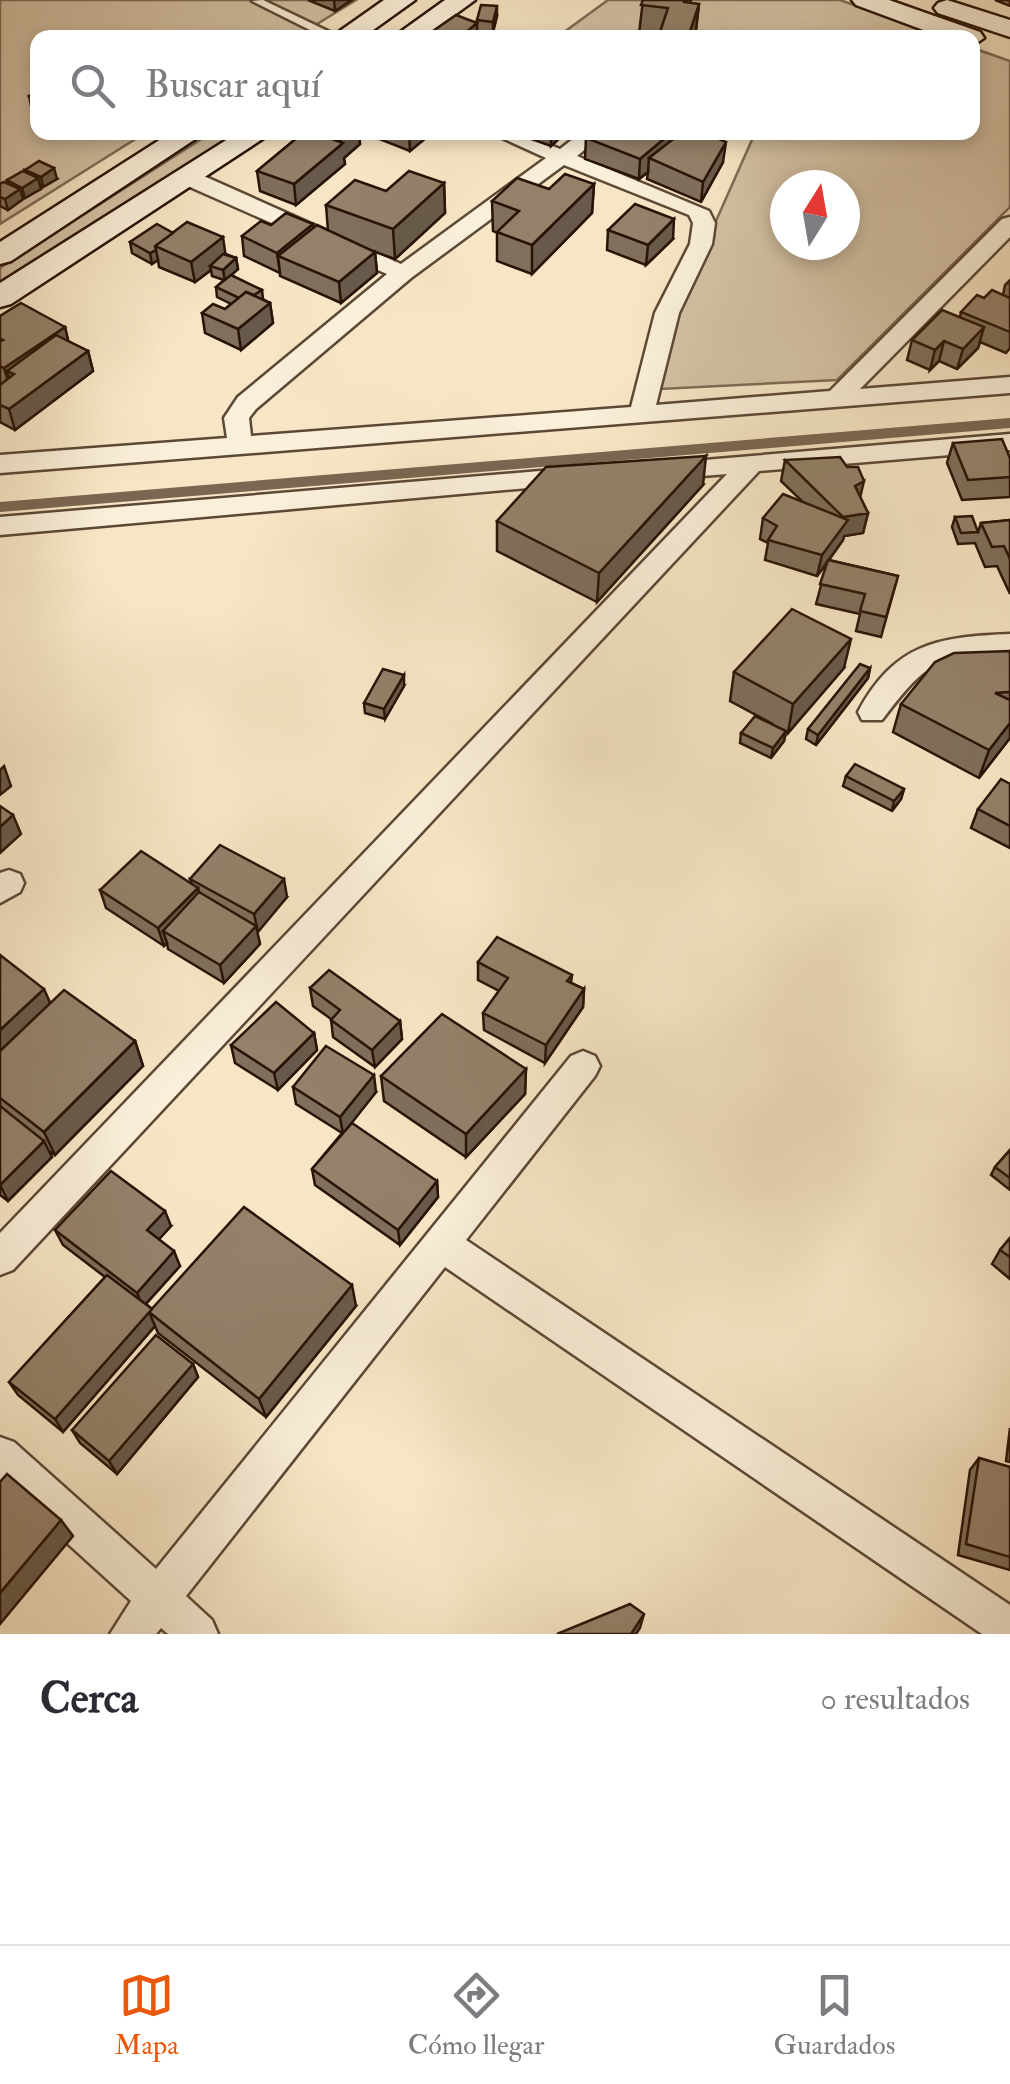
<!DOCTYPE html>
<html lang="es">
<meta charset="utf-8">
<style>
body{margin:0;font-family:"IM FELL Double Pica",serif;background:#f7f7f7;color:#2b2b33}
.compass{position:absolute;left:770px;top:170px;width:90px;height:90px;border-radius:50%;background:#fff;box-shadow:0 5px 15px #0003;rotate:11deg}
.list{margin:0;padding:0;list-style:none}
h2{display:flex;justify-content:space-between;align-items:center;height:130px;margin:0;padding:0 40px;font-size:42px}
h2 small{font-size:32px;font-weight:400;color:#7c7c81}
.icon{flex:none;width:55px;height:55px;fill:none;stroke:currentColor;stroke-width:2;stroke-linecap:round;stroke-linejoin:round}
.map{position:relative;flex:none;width:1010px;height:1634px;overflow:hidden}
.search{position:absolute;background:#fff;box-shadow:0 5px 15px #0003;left:30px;right:30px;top:30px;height:110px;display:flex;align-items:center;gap:25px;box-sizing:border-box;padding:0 35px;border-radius:20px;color:#7c7c81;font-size:38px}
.sheet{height:310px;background:#fff}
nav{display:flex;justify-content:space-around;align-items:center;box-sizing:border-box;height:140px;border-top:2px solid #e1e1e2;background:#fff;font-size:28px;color:#7c7c81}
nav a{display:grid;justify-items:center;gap:5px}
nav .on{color:#ea580c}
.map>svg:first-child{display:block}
.green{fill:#d4c2a5;stroke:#7e6a56;stroke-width:2.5;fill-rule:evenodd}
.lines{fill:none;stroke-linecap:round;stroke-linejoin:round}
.stream{stroke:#7b6652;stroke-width:10}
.service-casing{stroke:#5c4836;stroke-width:5}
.minor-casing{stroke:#5c4836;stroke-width:5}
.secondary-casing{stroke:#291307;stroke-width:5}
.service{fill:#faefd9;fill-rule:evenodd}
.minor{fill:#faefd9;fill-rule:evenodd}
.secondary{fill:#faefd9;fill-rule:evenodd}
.wall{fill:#7f6f5b;stroke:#291307;stroke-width:2.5}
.shaded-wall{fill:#685a4a;stroke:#291307;stroke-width:2.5}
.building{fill:#94816a;stroke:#291307;stroke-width:2.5}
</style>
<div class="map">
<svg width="1010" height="1634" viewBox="0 0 1010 1634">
<rect width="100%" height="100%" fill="#f7e6c5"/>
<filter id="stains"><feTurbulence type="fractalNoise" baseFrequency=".002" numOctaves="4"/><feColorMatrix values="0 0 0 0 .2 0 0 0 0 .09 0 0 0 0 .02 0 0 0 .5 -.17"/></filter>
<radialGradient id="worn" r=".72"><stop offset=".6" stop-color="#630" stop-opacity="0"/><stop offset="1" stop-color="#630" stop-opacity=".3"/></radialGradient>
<!-- green -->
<g class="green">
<polygon points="0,0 356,0 296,37 38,38 38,132 145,133 0,224"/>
<polygon points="608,0 840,0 944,37 556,38"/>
<path d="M973,48L1010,61V207L837,380L641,390L755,133L972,132ZM785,185H845V245H785Z"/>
<polygon points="211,133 232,139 0,289 0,268"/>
</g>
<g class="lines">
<!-- stream -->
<polyline class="stream" points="0,507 1010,423"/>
<defs>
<polygon id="service" points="263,0 338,36 340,38 326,38 252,1"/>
<g id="minor">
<path d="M489,132H519L560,149L582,132H606L577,156L709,211L715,223L712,244L679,313L656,405L830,391L1002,219L1010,217V237L860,389L1010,377V393L0,473V455L227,438L224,418L238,397L387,274L181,183V173H197L401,264L546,158ZM564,165L689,215L693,223L690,244L655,313L631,407L251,436L249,418L256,409L411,278Z"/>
<polygon points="1010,434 1010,450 759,471 13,1270 0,1275 0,1233 727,474 666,479 657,476 653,470 657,464"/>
<polygon points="575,468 584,471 588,477 584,483 0,535 0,517"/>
<path d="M1010,634V654C934,658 929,659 882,720H862L858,712C895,643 938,637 1010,634Z"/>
<polygon points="9,870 20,874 24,883 20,892 0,903 0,873"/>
<polygon points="583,1051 595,1056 600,1066 595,1076 466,1240 1010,1605 1010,1634 982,1634 445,1267 186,1596 212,1620 218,1634 168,1634 161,1628 156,1634 110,1634 131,1601 0,1482 0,1437 14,1442 156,1569 571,1056"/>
</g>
<g id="secondary">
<polygon points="384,0 415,0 362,38 330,38"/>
<polygon points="445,0 475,0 423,38 392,38"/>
<polygon points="852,0 889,0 980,32 984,38 972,46 972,38 945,38 856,5"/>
<polygon points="947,0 1010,20 1010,37 938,13 934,8 938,3"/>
<polygon points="172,132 206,132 11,261 0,264 0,242"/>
<polygon points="239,132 273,132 11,304 0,307 0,283"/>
</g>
</defs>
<!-- service casing -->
<use href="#service" class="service-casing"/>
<!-- minor casing -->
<use href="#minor" class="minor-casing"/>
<!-- secondary casing -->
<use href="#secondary" class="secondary-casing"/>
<!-- service -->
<use href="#service" class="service"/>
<!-- minor -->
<use href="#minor" class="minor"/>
<!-- secondary -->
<use href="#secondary" class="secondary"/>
</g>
<!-- wall -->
<g class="wall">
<polygon points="308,0 352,0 335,11"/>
<polygon points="643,0 691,0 690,3 699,4 695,38 659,38 659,36 639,34"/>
<polygon points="995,0 1010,0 1010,6"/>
<polygon points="497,16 493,32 477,31 477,38 423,38 477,23 477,20"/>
<polygon points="38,91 38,110 31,106 29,96"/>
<polygon points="298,132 359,132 360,144 344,158 345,164 296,205 260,191 257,171 298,137"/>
<polygon points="369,132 433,132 410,151 369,135"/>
<polygon points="529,132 566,132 551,146 529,138"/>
<polygon points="594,132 720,132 715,137 723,162 701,202 647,179 648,172 639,179 585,159 586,138"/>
<polygon points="25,170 57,179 43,187 40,186 41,189 25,198 23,197 23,199 8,210 0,206 0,184 8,184 7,180 26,172"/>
<polygon points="444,183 445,213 395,259 367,249 375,252 377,273 341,303 280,276 280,273 244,256 242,236 271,225 314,228 328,231 326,205 386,191"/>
<polygon points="594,184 592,213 532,274 497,261 497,233 493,231 492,201 549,189"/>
<polygon points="608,230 673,239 646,265 607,250"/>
<polygon points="173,233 236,258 238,269 229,277 262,290 263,299 270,303 273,323 241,350 205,333 202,313 225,309 231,304 217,297 216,287 224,280 212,276 211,270 195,282 159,267 158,260 152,264 132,253 130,242"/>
<polygon points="1010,280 1010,348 1006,353 980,342 978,348 957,369 939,361 930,370 907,360 912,340 960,317 961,312 984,298 1003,295 1005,285"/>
<polygon points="0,316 65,327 68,341 88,351 93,371 15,430 0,422"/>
<polygon points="953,443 1010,458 1010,497 962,500 947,463"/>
<polygon points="785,460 860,497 868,513 863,533 844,536 843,540 829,560 898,576 881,637 856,631 860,614 816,604 827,563 817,576 765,560 768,543 760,539 763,518 802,501 781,481"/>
<polygon points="703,485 597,602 497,551 497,521"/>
<polygon points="955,517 978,532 981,523 1010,520 1010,594 997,566 985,567 975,543 958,544 952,527"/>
<polygon points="1010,651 1010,738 979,778 893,732 901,704"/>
<polygon points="844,668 788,733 785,731 784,741 771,758 740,743 741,733 771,723 730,701 734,672"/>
<polygon points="870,668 868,678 816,745 806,739 808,729"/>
<polygon points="404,686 385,719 365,713 364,703"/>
<polygon points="846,776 904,789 901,799 892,811 843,786"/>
<polygon points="1010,784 1010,848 971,828 978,809"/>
<polygon points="190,879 287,897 257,932 260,944 224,983 168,949 167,943 164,946 106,908 100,890 192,884"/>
<polygon points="0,955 50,1003 135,1041 143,1066 55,1155 49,1151 52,1157 8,1201 0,1195"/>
<polygon points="478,962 572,975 571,983 584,989 583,1007 545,1063 484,1030 483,1013 499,991 478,980"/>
<polygon points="310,988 400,1021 402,1039 375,1067 333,1037 331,1019 313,1006"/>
<polygon points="314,1033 317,1050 278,1090 235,1063 231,1045"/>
<polygon points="526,1069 525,1094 466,1157 384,1101 381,1076"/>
<polygon points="293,1087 376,1092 346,1129 437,1181 438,1197 400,1245 315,1185 312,1169 342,1133 296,1104"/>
<polygon points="1010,1150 1010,1190 991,1175 995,1167"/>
<polygon points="171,1226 158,1240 180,1266 146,1304 152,1309 356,1306 266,1417 158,1333 155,1326 63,1432 18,1395 9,1382 105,1277 63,1245 55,1230"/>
<polygon points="1010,1238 1010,1279 992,1264 1000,1250"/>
<polygon points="193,1364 198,1377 117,1474 80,1443 72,1430"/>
<polygon points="1010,1428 1010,1462 1006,1461"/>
<polygon points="979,1458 1010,1467 1010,1570 958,1555 970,1470"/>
</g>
<!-- shaded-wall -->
<g class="shaded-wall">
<polygon points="334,0 352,0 335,11"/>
<polygon points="699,4 695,38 688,38"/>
<polygon points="497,6 497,16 493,32 493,22"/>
<polygon points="477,23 477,38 459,38"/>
<polygon points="348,132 359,132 360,144 344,158 345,164 296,205 294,184 341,145 340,139"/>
<polygon points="409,132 433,132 410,151"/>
<polygon points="555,132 566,132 551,146 551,136"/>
<polygon points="672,132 684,132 649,158 648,172 639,179 640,159"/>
<polygon points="726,142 723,162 701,202 703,182"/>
<polygon points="54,168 57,179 43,187 41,177"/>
<polygon points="38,178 41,189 25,198 22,188"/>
<polygon points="444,183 445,213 395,259 393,229"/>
<polygon points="594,184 592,213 532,274 532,245"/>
<polygon points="20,189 23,199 8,210 5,199"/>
<polygon points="674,219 673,239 646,265 648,245"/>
<polygon points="313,224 316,245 278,256 280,273 277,253"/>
<polygon points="223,237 226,258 210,266 211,270 195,282 191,262"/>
<polygon points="156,250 158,260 152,264 150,253"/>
<polygon points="375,252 377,273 341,303 339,282"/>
<polygon points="236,258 238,269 225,281 223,270"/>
<polygon points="270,303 273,323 241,350 238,329"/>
<polygon points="65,327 70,348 14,374 7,371 12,387 10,388 4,368"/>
<polygon points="984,327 978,348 957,369 963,349"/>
<polygon points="944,341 939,361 930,370 935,350"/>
<polygon points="88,351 93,371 15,430 9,409"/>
<polygon points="706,456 703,485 597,602 599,573"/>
<polygon points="864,481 859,502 855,486"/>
<polygon points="868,513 863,533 844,536 843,540 817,576 822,555 843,517"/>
<polygon points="851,639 844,668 788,733 793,704"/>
<polygon points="870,668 868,678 816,745 818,735"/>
<polygon points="404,675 404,686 385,719 384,709"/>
<polygon points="1010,723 1010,738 979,778 989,750"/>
<polygon points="786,731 784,741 771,758 773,748"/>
<polygon points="4,766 11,786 0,795 0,770"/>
<polygon points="904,789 901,799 892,811 894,801"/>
<polygon points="13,815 21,834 0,853 0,827"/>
<polygon points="284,879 287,897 258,932 254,914"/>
<polygon points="198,888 203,907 163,931 167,943 164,946 158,928"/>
<polygon points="256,926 260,944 224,983 220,965"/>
<polygon points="44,989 52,1007 0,1055 0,1030"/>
<polygon points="584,989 583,1007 545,1063 546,1045"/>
<polygon points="400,1021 402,1039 375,1067 372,1050"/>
<polygon points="314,1033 317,1050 278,1090 274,1073"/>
<polygon points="135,1041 143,1066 55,1155 44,1132"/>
<polygon points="526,1069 525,1094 466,1157 466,1134"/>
<polygon points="374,1075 376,1092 343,1134 340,1117"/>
<polygon points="44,1141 52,1157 8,1201 0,1185"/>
<polygon points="437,1181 438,1197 400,1245 398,1230"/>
<polygon points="165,1211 171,1226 153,1246 147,1230"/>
<polygon points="174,1251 180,1266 143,1307 137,1293"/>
<polygon points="352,1285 356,1306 266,1417 259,1399"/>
<polygon points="149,1312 155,1326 63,1432 55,1419"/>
<polygon points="193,1364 198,1377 117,1474 109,1461"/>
<polygon points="61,1520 73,1536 0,1624 0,1593"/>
<polygon points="644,1614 640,1628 636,1634 631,1634"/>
</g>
<!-- building -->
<g class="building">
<polygon points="643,0 684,0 684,2 699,4 688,38 659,35 668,8 641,5"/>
<polygon points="481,5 497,6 493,22 477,20"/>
<polygon points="456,15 477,23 459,38 423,38"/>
<polygon points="38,91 38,101 29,96"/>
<polygon points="304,132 313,132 343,143 294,184 257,171"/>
<polygon points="321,132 348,132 340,139"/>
<polygon points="594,132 672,132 640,159 586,138"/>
<polygon points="682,132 704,132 726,142 703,182 649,158"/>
<polygon points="39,161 54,168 41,177 25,170"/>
<polygon points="23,171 38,178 22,188 7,180"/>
<polygon points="409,171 444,183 393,229 326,205 355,180 386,191"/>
<polygon points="565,174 594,184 532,245 497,232 519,211 492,201 517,178 549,189"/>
<polygon points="4,182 20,189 5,199 0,197 0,184"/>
<polygon points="635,204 674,219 648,245 608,230"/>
<polygon points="286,213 313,224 277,253 242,236 261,221 271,225"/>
<polygon points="187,222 223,237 191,262 155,246"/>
<polygon points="157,224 173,233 155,246 156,250 150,253 130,242"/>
<polygon points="317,225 375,252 339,282 278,256"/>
<polygon points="223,254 236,258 223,270 210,266"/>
<polygon points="231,275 262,290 254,295 246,292 239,298 216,287"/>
<polygon points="992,290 1010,298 1010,332 961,312 977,295 984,298"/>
<polygon points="246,292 270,303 238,329 202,313 213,304 225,309"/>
<polygon points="21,303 65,327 4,368 0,366 0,341 3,340 0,338 0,316"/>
<polygon points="942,310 984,327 963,349 944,341 935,350 912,340"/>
<polygon points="56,335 88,351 9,409 0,405 0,385 14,374 7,371"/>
<polygon points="1002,439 1010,458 1010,477 968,480 953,443"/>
<polygon points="706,456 599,573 497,521 546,467"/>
<polygon points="840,457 847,467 858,467 864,481 855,486 868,513 843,517 785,460"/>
<polygon points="783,494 848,520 822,555 768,540 777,526 763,518"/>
<polygon points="972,516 978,532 961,533 955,517"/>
<polygon points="1010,520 1010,559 1004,546 992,547 981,523"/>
<polygon points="828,560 898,576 886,617 860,611 865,594 820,584"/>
<polygon points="792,609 851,639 793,704 734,672"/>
<polygon points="1010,651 1010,692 995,693 1010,700 1010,723 989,750 901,704 935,662 954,653"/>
<polygon points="860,664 870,668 818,735 808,729"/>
<polygon points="383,669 404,675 384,709 364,703"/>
<polygon points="755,716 786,731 773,748 741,733"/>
<polygon points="855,764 904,789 894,801 846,776"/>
<polygon points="1001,779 1010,784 1010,826 978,809"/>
<polygon points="0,806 13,815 0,827"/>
<polygon points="220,845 284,879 254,914 190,879"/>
<polygon points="141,851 198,888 158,928 100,890"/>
<polygon points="199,892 256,926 220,965 163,931"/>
<polygon points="497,937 572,975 567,981 584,989 546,1045 483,1013 508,978 478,962"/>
<polygon points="0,955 44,989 0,1030"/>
<polygon points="329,970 400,1021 372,1050 331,1020 340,1010 310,988"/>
<polygon points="64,990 135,1041 44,1132 0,1098 0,1051"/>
<polygon points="276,1002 314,1033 274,1073 231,1045"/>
<polygon points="442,1014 526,1069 466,1134 381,1076"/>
<polygon points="326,1046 374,1075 340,1117 293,1087"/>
<polygon points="0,1106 44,1141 0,1185"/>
<polygon points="352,1123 437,1181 398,1230 312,1169"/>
<polygon points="1010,1150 1010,1178 995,1167"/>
<polygon points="111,1171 165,1211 147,1230 174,1251 137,1293 55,1230"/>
<polygon points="244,1207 352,1285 259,1399 149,1312"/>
<polygon points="1010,1238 1010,1257 1000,1250"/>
<polygon points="107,1275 152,1309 55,1419 9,1382"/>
<polygon points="156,1335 193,1364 109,1461 72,1430"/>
<polygon points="979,1458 1010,1467 1010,1557 966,1544"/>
<polygon points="7,1474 61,1520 0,1593 0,1482"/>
<polygon points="630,1604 644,1614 631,1634 557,1634"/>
</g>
<rect width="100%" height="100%" filter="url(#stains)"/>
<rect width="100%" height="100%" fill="url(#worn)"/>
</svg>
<svg class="compass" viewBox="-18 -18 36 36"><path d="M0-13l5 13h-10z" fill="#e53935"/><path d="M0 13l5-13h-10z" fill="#7c7c81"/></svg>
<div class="search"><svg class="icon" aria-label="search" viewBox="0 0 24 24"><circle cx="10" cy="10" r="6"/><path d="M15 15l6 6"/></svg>Buscar aquí</div>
</div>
<section class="sheet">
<h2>Cerca<small>0 resultados</small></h2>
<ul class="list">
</ul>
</section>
<nav>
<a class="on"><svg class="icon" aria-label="map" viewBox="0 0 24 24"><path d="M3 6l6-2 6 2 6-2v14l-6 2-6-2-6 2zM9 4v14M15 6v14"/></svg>Mapa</a>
<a><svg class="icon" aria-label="directions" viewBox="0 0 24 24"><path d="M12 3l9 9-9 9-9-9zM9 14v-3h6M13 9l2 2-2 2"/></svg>Cómo llegar</a>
<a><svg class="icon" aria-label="saved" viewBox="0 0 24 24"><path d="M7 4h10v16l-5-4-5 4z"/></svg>Guardados</a>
</nav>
